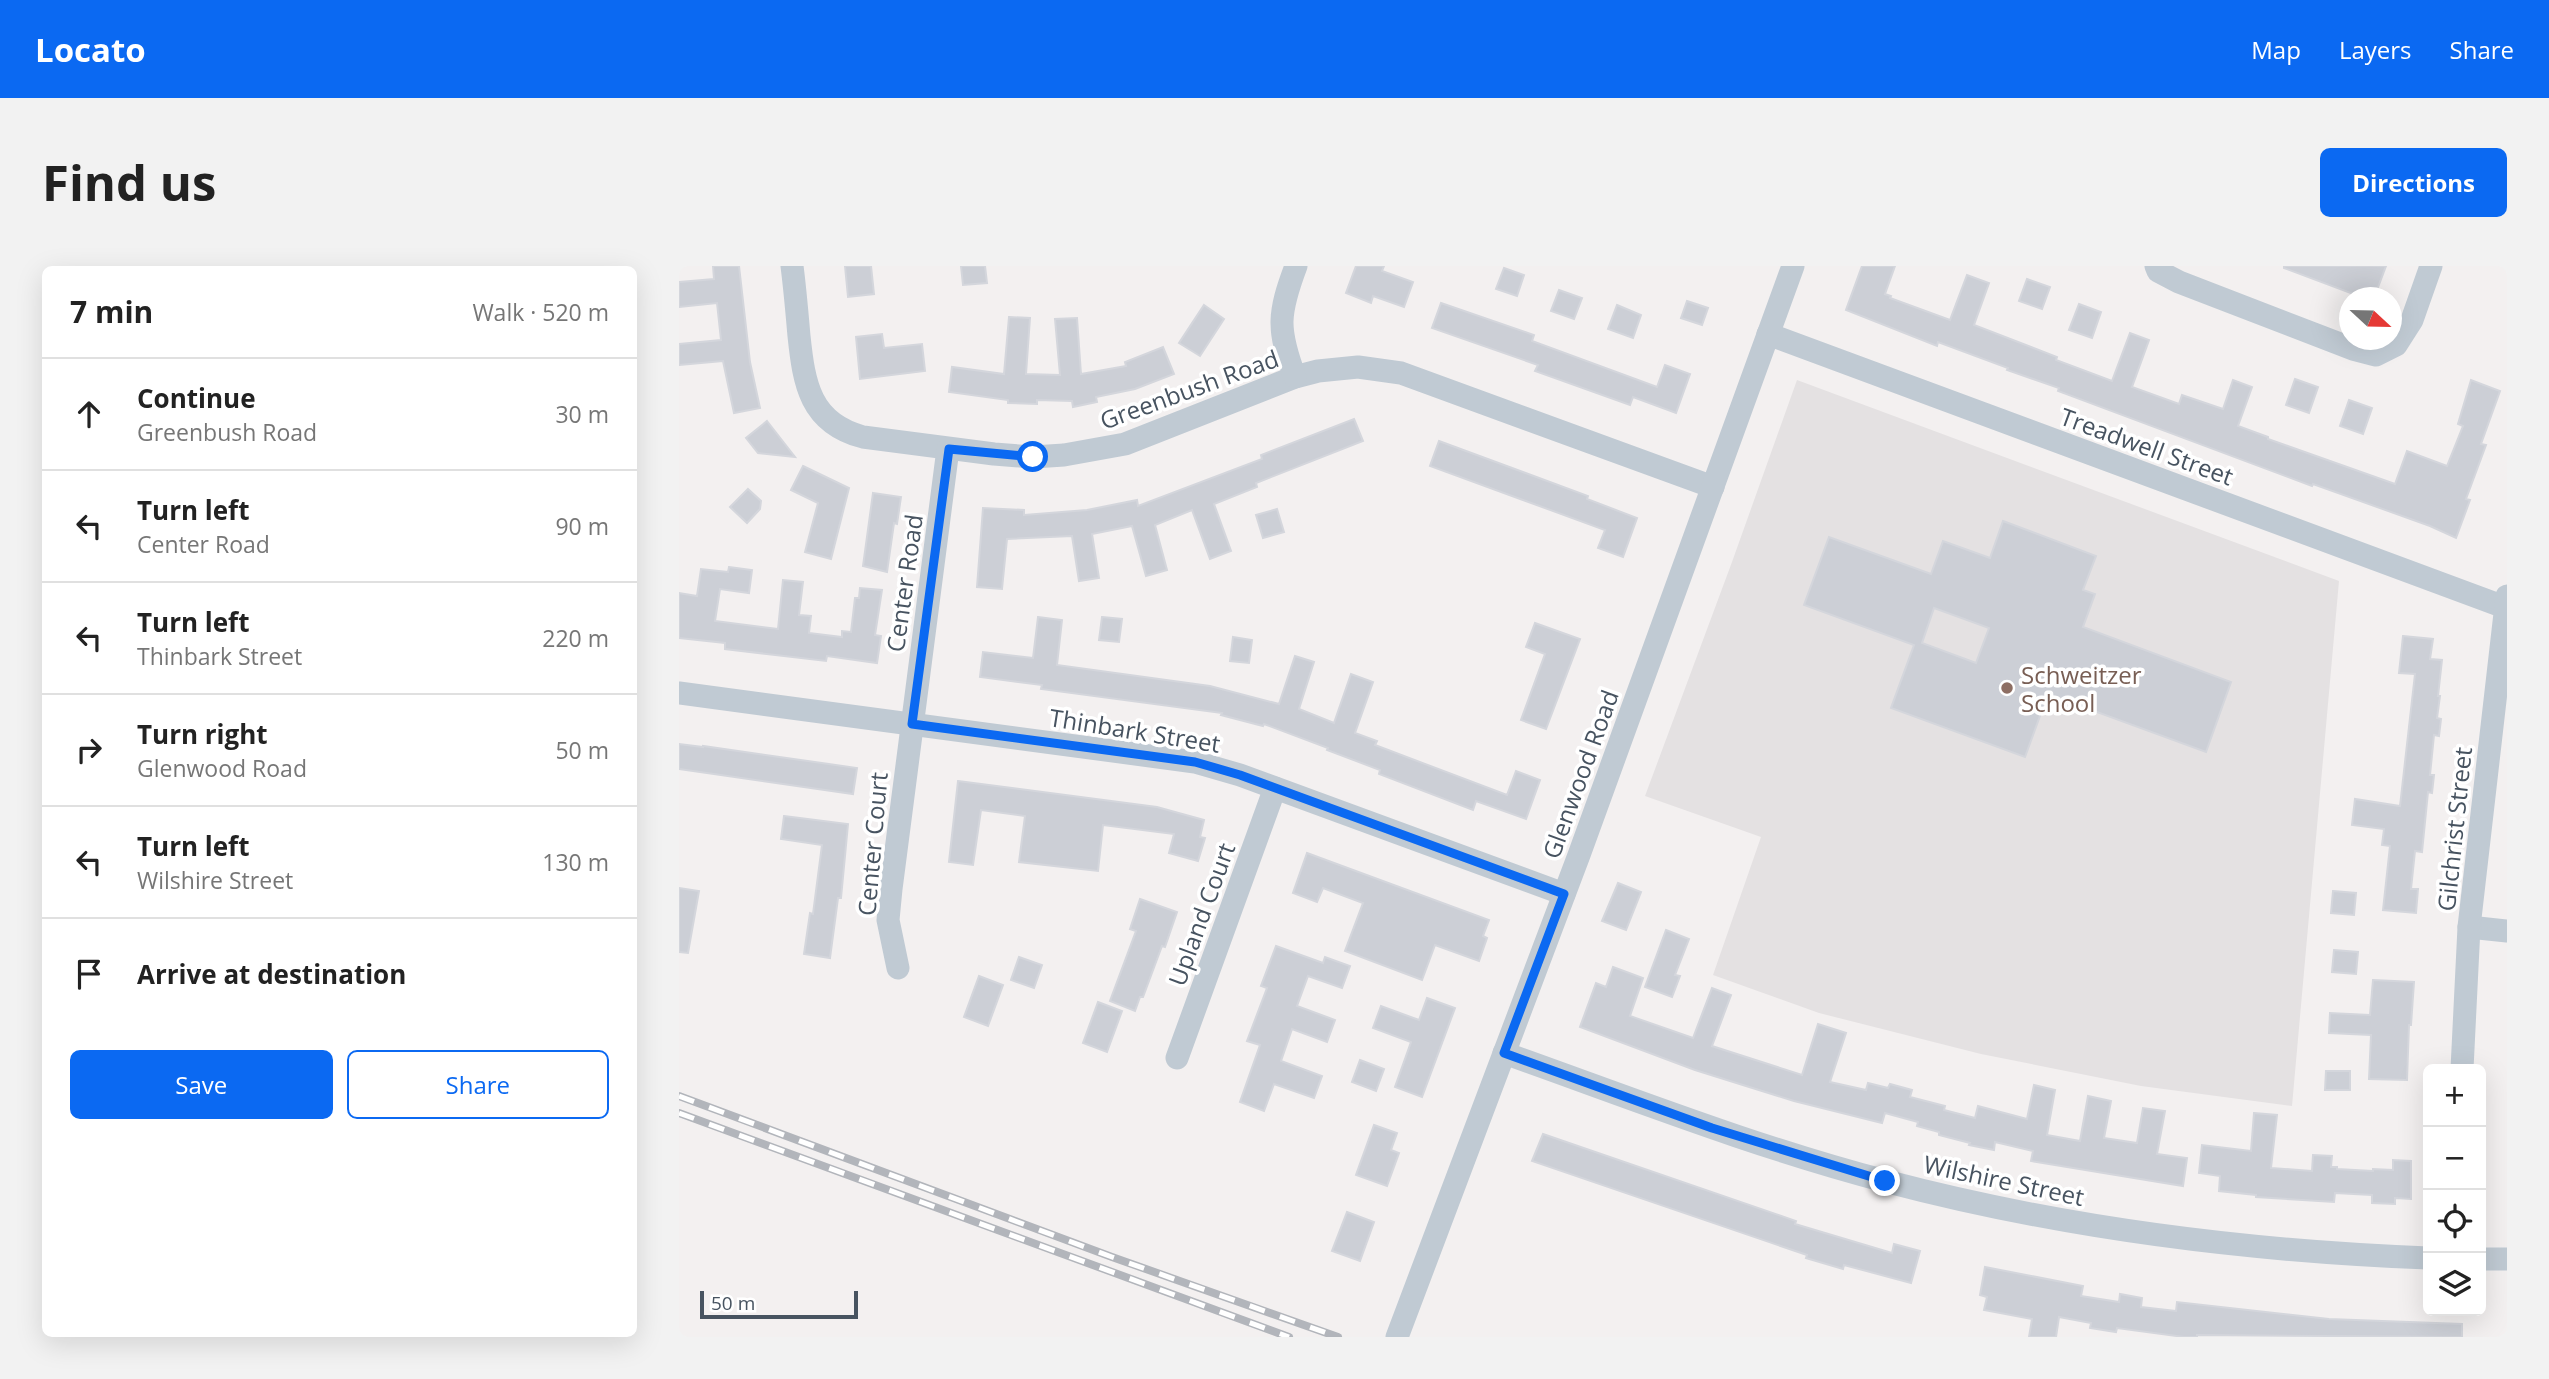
<!DOCTYPE html>
<meta charset="utf-8">
<style>
body{margin:0;font-family:"Open Sans",sans-serif;background:#f2f2f2;color:#222}
.controls{position:absolute;right:21px;bottom:21px;display:grid;overflow:hidden;border-radius:10px;box-shadow:0 7px 28px #0002}
.controls button{width:63px;height:63px;display:grid;place-items:center;padding:0;border:0;border-bottom:2px solid #e0e0e0;background:#fff;color:#222;font:35px sans-serif}
.compass{position:absolute;left:1660px;top:21px;width:63px;height:63px;border-radius:50%;background:#fff;box-shadow:0 7px 28px #0002;rotate:112deg}
.scale{position:absolute;left:21px;bottom:18px;width:158px;box-sizing:border-box;padding-left:7px;border:4px solid #475360;border-top:0;font-size:19px;line-height:24px;white-space:nowrap;color:#475360;-webkit-text-stroke:5px #fff;paint-order:stroke}
.stop{position:absolute;width:21px;height:21px;margin:-16px;border:5px solid #0b69f2;border-radius:50%;background:#fff}
.stop.end{background:#0b69f2;border-color:#fff;box-shadow:0 2px 7px #0008}
.list{margin:0;padding:0;list-style:none}
h2{display:flex;justify-content:space-between;align-items:center;height:91px;margin:0;padding:0 28px;font-size:30px}
h2 small{font-size:23px;font-weight:400;color:#767676}
.list li{display:grid;grid-template-columns:46px 1fr auto;gap:21px;align-items:center;box-sizing:border-box;height:112px;padding:0 28px;border-top:2px solid #e0e0e0}
.list b{display:block;font-size:26px;white-space:nowrap}
.list p{margin:0;font-size:23px;white-space:nowrap;color:#767676}
.list em{font-size:23px;font-style:normal;color:#767676}
.actions{display:flex;gap:14px;padding:21px 28px}
.actions a{flex:1;padding:16px 0;border:2px solid #0b69f2;border-radius:10px;text-align:center;font-size:24px;color:#0b69f2}
.actions .main{background:#0b69f2;color:#fff}
.icon{flex:none;width:38px;height:38px;fill:none;stroke:currentColor;stroke-width:2;stroke-linecap:round;stroke-linejoin:round}
.map{position:relative;flex:none;width:1828px;height:1071px;overflow:hidden;border-radius:10px}
header{display:flex;align-items:center;gap:42px;box-sizing:border-box;height:98px;padding:0 35px;background:#0b69f2;color:#fff}
header strong{font-size:33px}
nav{display:flex;gap:38px;margin-inline-start:auto;font-size:24px}
.intro{display:flex;align-items:center;justify-content:space-between;box-sizing:border-box;height:168px;padding:0 42px}
h1{margin:0;font-size:49px}
.button{padding:18px 32px;border-radius:10px;background:#0b69f2;color:#fff;font-size:24px;font-weight:700}
main{display:flex;gap:42px;padding:0 42px}
aside{flex:1;background:#fff;border-radius:10px;box-shadow:0 7px 28px #0002}
.map>svg:first-child{display:block}
.education{fill:#e4e1e2}
.building{fill:#cccfd6;stroke:#d4d6dc;stroke-width:2;fill-rule:evenodd}
.lines{fill:none;stroke-linecap:round;stroke-linejoin:round}
.minor{stroke:#c0cad3;stroke-width:23}
.rail-casing{stroke:#b2b5bb;stroke-width:8}
.rail{stroke:#fff;stroke-width:5;stroke-dasharray:16;stroke-linecap:butt}
.route{stroke:#0b69f2;stroke-width:9}
.education-dot{fill:#8d6e63;stroke:#fff;stroke-width:2.5}
.labels{text-anchor:middle;dominant-baseline:central;stroke-width:7;stroke-linejoin:round;paint-order:stroke}
.street-label{font-size:24px;fill:#475360;stroke:#fff}
.education-label{font-size:24px;fill:#785e54;stroke:#fff;text-anchor:start}
</style>
<header>
<strong>Locato</strong>
<nav><a>Map</a><a>Layers</a><a>Share</a></nav>
</header>
<div class="intro"><h1>Find us</h1><a class="button">Directions</a></div>
<main>
<aside>
<h2>7 min<small>Walk · 520 m</small></h2>
<ul class="list">
<li><svg class="icon" aria-label="ahead" viewBox="0 0 24 24"><path d="M12 20V5M6 11l6-6 6 6"/></svg><div><b>Continue</b><p>Greenbush Road</p></div><em>30 m</em></li>
<li><svg class="icon" aria-label="left" viewBox="0 0 24 24"><path d="M17 20v-9H6M10 6l-5 5 5 5"/></svg><div><b>Turn left</b><p>Center Road</p></div><em>90 m</em></li>
<li><svg class="icon" aria-label="left" viewBox="0 0 24 24"><path d="M17 20v-9H6M10 6l-5 5 5 5"/></svg><div><b>Turn left</b><p>Thinbark Street</p></div><em>220 m</em></li>
<li><svg class="icon" aria-label="right" viewBox="0 0 24 24"><path d="M7 20v-9h11M14 6l5 5-5 5"/></svg><div><b>Turn right</b><p>Glenwood Road</p></div><em>50 m</em></li>
<li><svg class="icon" aria-label="left" viewBox="0 0 24 24"><path d="M17 20v-9H6M10 6l-5 5 5 5"/></svg><div><b>Turn left</b><p>Wilshire Street</p></div><em>130 m</em></li>
<li><svg class="icon" aria-label="arrive" viewBox="0 0 24 24"><path d="M6 21V4h12l-3 4 3 4H6"/></svg><div><b>Arrive at destination</b></div></li>
</ul>
<div class="actions"><a class="main">Save</a><a>Share</a></div>
</aside>
<div class="map">
<svg width="1828" height="1071" viewBox="0 0 1828 1071">
<rect width="100%" height="100%" fill="#f3f0f0"/>
<!-- education -->
<polygon class="education" points="1118,114 1660,315 1613,840 1462,820 1302,788 1140,747 1034,709 1082,571 966,530 1053,296"/>
<!-- building -->
<g class="building">
<polygon points="34,0 60,0 71,96 81,142 55,147 44,95 0,99 0,78 42,74 38,37 0,41 0,16 35,13"/>
<polygon points="166,0 192,0 195,28 169,31"/>
<polygon points="282,0 306,0 308,17 284,19"/>
<polygon points="677,0 705,0 703,5 734,16 725,41 694,30 692,37 667,27"/>
<polygon points="1183,0 1216,0 1206,28 1212,30 1211,32 1271,54 1288,9 1310,17 1295,59 1378,91 1377,94 1433,115 1451,67 1470,74 1453,121 1500,138 1503,129 1544,143 1554,114 1573,121 1559,160 1589,171 1589,173 1716,218 1728,185 1768,200 1784,160 1779,158 1792,114 1821,125 1802,178 1807,179 1787,233 1791,234 1777,272 1751,260 1634,218 1633,220 1379,125 1380,122 1328,104 1329,102 1259,76 1258,80 1167,44"/>
<polygon points="1605,0 1707,0 1695,32 1685,32 1605,2"/>
<polygon points="825,2 845,9 838,30 817,23"/>
<polygon points="1348,13 1371,21 1363,43 1340,35"/>
<polygon points="880,24 903,32 895,53 872,45"/>
<polygon points="1008,35 1029,42 1023,59 1002,52"/>
<polygon points="762,37 855,69 853,75 978,121 986,99 1011,108 997,147 954,131 951,139 856,105 859,99 753,62"/>
<polygon points="1400,38 1422,46 1413,72 1390,64"/>
<polygon points="525,39 545,53 521,90 500,77"/>
<polygon points="938,39 962,49 954,72 929,63"/>
<polygon points="330,51 351,52 347,108 381,109 376,53 398,52 402,108 447,100 446,96 484,81 495,108 456,123 417,131 418,136 394,141 393,135 358,134 358,138 329,137 329,134 270,126 273,101 325,108"/>
<polygon points="203,68 205,82 243,78 246,105 181,113 177,71"/>
<polygon points="1616,113 1639,121 1630,147 1607,139"/>
<polygon points="1670,134 1693,142 1684,168 1661,160"/>
<polygon points="675,153 684,175 577,217 578,221 535,238 552,285 531,293 513,244 476,259 488,304 467,310 453,260 413,268 420,312 400,315 393,270 328,273 323,323 298,321 304,242 345,244 345,249 408,244 458,234 459,240 583,193 582,189"/>
<polygon points="88,155 116,191 79,187 67,172"/>
<polygon points="760,175 909,230 908,233 958,252 944,291 919,282 926,264 751,200"/>
<polygon points="124,200 170,222 152,293 126,286 139,237 112,224"/>
<polygon points="69,223 82,235 81,243 68,257 51,241"/>
<polygon points="194,227 222,231 218,258 215,257 208,306 184,300"/>
<polygon points="598,243 605,266 584,272 577,249"/>
<path d="M1324,255L1417,290L1404,324L1416,328L1404,361L1552,416L1527,486L1369,428L1346,491L1212,442L1235,379L1125,339L1150,271L1252,308L1264,275L1311,292ZM1255,342L1310,362L1297,397L1243,377Z"/>
<polygon points="50,301 73,304 70,327 41,323 36,355 99,363 104,314 124,316 120,349 132,350 130,367 163,371 163,365 172,366 176,332 180,332 181,322 203,324 196,369 202,370 198,397 148,390 147,395 105,390 46,383 46,377 0,372 0,327 18,330 22,303 49,306"/>
<polygon points="359,351 383,354 378,399 531,420 600,438 616,390 635,396 620,443 655,457 672,408 694,416 676,467 698,475 696,479 828,529 837,505 861,514 847,553 797,535 794,544 700,508 701,504 648,484 649,482 585,458 584,460 542,449 543,447 362,423 363,419 301,411 304,386 354,392"/>
<polygon points="423,351 443,353 440,376 420,374"/>
<polygon points="856,357 901,373 867,463 842,454 866,388 847,381"/>
<polygon points="1724,370 1754,373 1751,393 1763,394 1759,430 1761,430 1758,452 1762,453 1760,470 1755,469 1751,509 1755,509 1753,527 1749,526 1743,586 1736,585 1732,623 1739,623 1737,647 1704,644 1711,580 1703,579 1705,563 1673,559 1676,533 1721,540 1736,408 1720,407"/>
<polygon points="554,371 573,374 570,397 551,395"/>
<polygon points="0,478 24,481 24,480 178,502 174,528 0,503"/>
<polygon points="279,515 478,541 525,554 521,571 526,572 519,595 490,587 495,568 424,559 419,605 340,596 346,550 302,544 294,599 270,596"/>
<polygon points="105,550 169,558 162,632 159,632 151,692 125,688 131,647 134,648 143,579 102,573"/>
<polygon points="628,587 810,654 804,670 808,672 800,695 756,679 743,714 666,685 684,637 644,622 638,636 614,627"/>
<polygon points="939,617 962,626 947,664 923,655"/>
<polygon points="0,622 20,625 9,687 0,686"/>
<polygon points="1654,625 1677,627 1675,649 1652,647"/>
<polygon points="461,633 498,646 486,681 483,680 464,731 461,731 456,745 431,735 457,665 451,663"/>
<polygon points="987,664 1010,673 996,709 1001,710 993,731 966,721"/>
<polygon points="597,680 644,697 646,691 671,700 663,722 629,710 618,740 656,754 648,776 613,763 602,795 643,810 635,832 595,818 585,845 561,836 581,779 568,775 588,722 582,720"/>
<polygon points="1655,684 1679,686 1677,708 1653,706"/>
<polygon points="340,691 363,699 355,722 332,714"/>
<polygon points="934,701 964,712 951,750 1014,772 1033,722 1052,729 1033,780 1123,809 1139,758 1167,767 1151,816 1187,824 1189,817 1209,822 1211,818 1233,824 1231,831 1266,840 1265,844 1296,852 1299,840 1348,853 1355,819 1376,824 1368,869 1401,875 1409,830 1432,835 1425,872 1458,877 1464,842 1486,845 1478,888 1508,892 1504,920 1352,895 1354,885 1316,876 1315,884 1290,879 1291,877 1260,869 1260,866 1238,860 1239,856 1206,847 1203,857 1115,835 1016,804 901,761 917,717 927,721"/>
<polygon points="300,710 324,719 309,760 285,751"/>
<polygon points="1694,714 1735,716 1732,759 1730,759 1728,814 1690,813 1692,769 1650,767 1651,747 1691,749"/>
<polygon points="748,732 776,742 743,831 716,821 732,776 694,762 702,740 740,754"/>
<polygon points="419,736 443,745 428,786 404,777"/>
<polygon points="681,794 705,803 697,825 673,816"/>
<polygon points="1647,805 1671,805 1671,824 1646,824"/>
<polygon points="1575,847 1598,849 1592,902 1633,905 1634,889 1653,890 1652,901 1658,901 1658,903 1694,905 1694,903 1714,904 1714,894 1732,895 1732,933 1716,932 1716,938 1693,937 1693,929 1656,927 1655,936 1577,931 1577,929 1540,925 1541,910 1520,907 1523,879 1572,885"/>
<polygon points="695,859 718,867 712,884 720,887 708,920 677,909"/>
<polygon points="864,868 1117,955 1116,958 1213,987 1215,978 1241,985 1232,1017 1165,999 1164,1003 1127,992 1128,989 853,895"/>
<polygon points="668,946 695,956 681,995 653,985"/>
<polygon points="1306,1001 1404,1020 1402,1030 1440,1036 1441,1028 1463,1032 1462,1041 1497,1045 1498,1036 1650,1053 1783,1058 1783,1071 1518,1069 1518,1071 1505,1071 1438,1062 1437,1066 1411,1062 1412,1057 1380,1051 1377,1071 1350,1071 1353,1053 1305,1044 1308,1031 1301,1029"/>
</g>
<g class="lines">
<!-- minor -->
<g class="minor">
<path d="M113,0C116,23 118,47 120,70C125,118 131,157 184,171L315,188L354,191L385,189L446,178L616,111L639,105L679,101L722,107L1034,221"/>
<polyline points="1477,0 1479,5 1500,16 1674,83 1697,89 1717,79 1733,54 1752,0"/>
<polyline points="1089,68 1828,342"/>
<path d="M616,111C598,63 599,48 617,0"/>
<polyline points="0,427 516,496 561,509 885,628"/>
<polyline points="1790,661 1828,665"/>
<polyline points="219,702 209,654 212,623 269,183"/>
<path d="M825,787C952,832 1076,881 1206,915C1384,962 1566,985 1749,992"/>
<polyline points="498,792 596,522"/>
<polyline points="1783,803 1790,661 1828,330"/>
<polyline points="1802,993 1828,993"/>
<polyline points="718,1071 900,589 1114,0"/>
</g>
<defs>
<g id="rail">
<polyline points="0,830 433,991 659,1071"/>
<polyline points="0,847 610,1071"/>
</g>
</defs>
<!-- rail casing -->
<use href="#rail" class="rail-casing"/>
<!-- rail -->
<use href="#rail" class="rail"/>
</g>
<g class="lines">
<!-- route -->
<polyline class="route" points="354,191 270,183 233,458 516,496 561,509 885,628 825,787 1033,862 1206,915"/>
</g>
<!-- markers -->
<circle class="education-dot" cx="1328" cy="422" r="7"/>
<g class="labels">
<!-- street labels -->
<g class="street-label">
<text transform="translate(510 123) rotate(-20)">Greenbush Road</text>
<text transform="translate(1468 180) rotate(20)">Treadwell Street</text>
<text transform="translate(225 317) rotate(-82)">Center Road</text>
<text transform="translate(456 464) rotate(9)">Thinbark Street</text>
<text transform="translate(901 508) rotate(-70)">Glenwood Road</text>
<text transform="translate(1775 563) rotate(-84)">Gilchrist Street</text>
<text transform="translate(193 578) rotate(-85)">Center Court</text>
<text transform="translate(522 648) rotate(-70)">Upland Court</text>
<text transform="translate(1325 914) rotate(12)">Wilshire Street</text>
</g>
<!-- education labels -->
<g class="education-label">
<text x="1342" y="408">Schweitzer<tspan x="1342" dy="28">School</tspan></text>
</g>
</g>
</svg>
<div class="controls">
<button>+</button>
<button>−</button>
<button><svg class="icon" aria-label="locate" viewBox="0 0 24 24"><circle cx="12" cy="12" r="6"/><path d="M12 2v4M12 18v4M2 12h4M18 12h4"/></svg></button>
<button><svg class="icon" aria-label="layers" viewBox="0 0 24 24"><path d="M12 4l9 5-9 5-9-5zM3 14l9 5 9-5"/></svg></button>
</div>
<svg class="compass" viewBox="-18 -18 36 36"><path d="M0-13l5 13h-10z" fill="#e53935"/><path d="M0 13l5-13h-10z" fill="#767676"/></svg>
<div class="scale">50 m</div>
<div class="stop" style="left:354px;top:191px"></div>
<div class="stop end" style="left:1206px;top:915px"></div>
</div>
</main>
